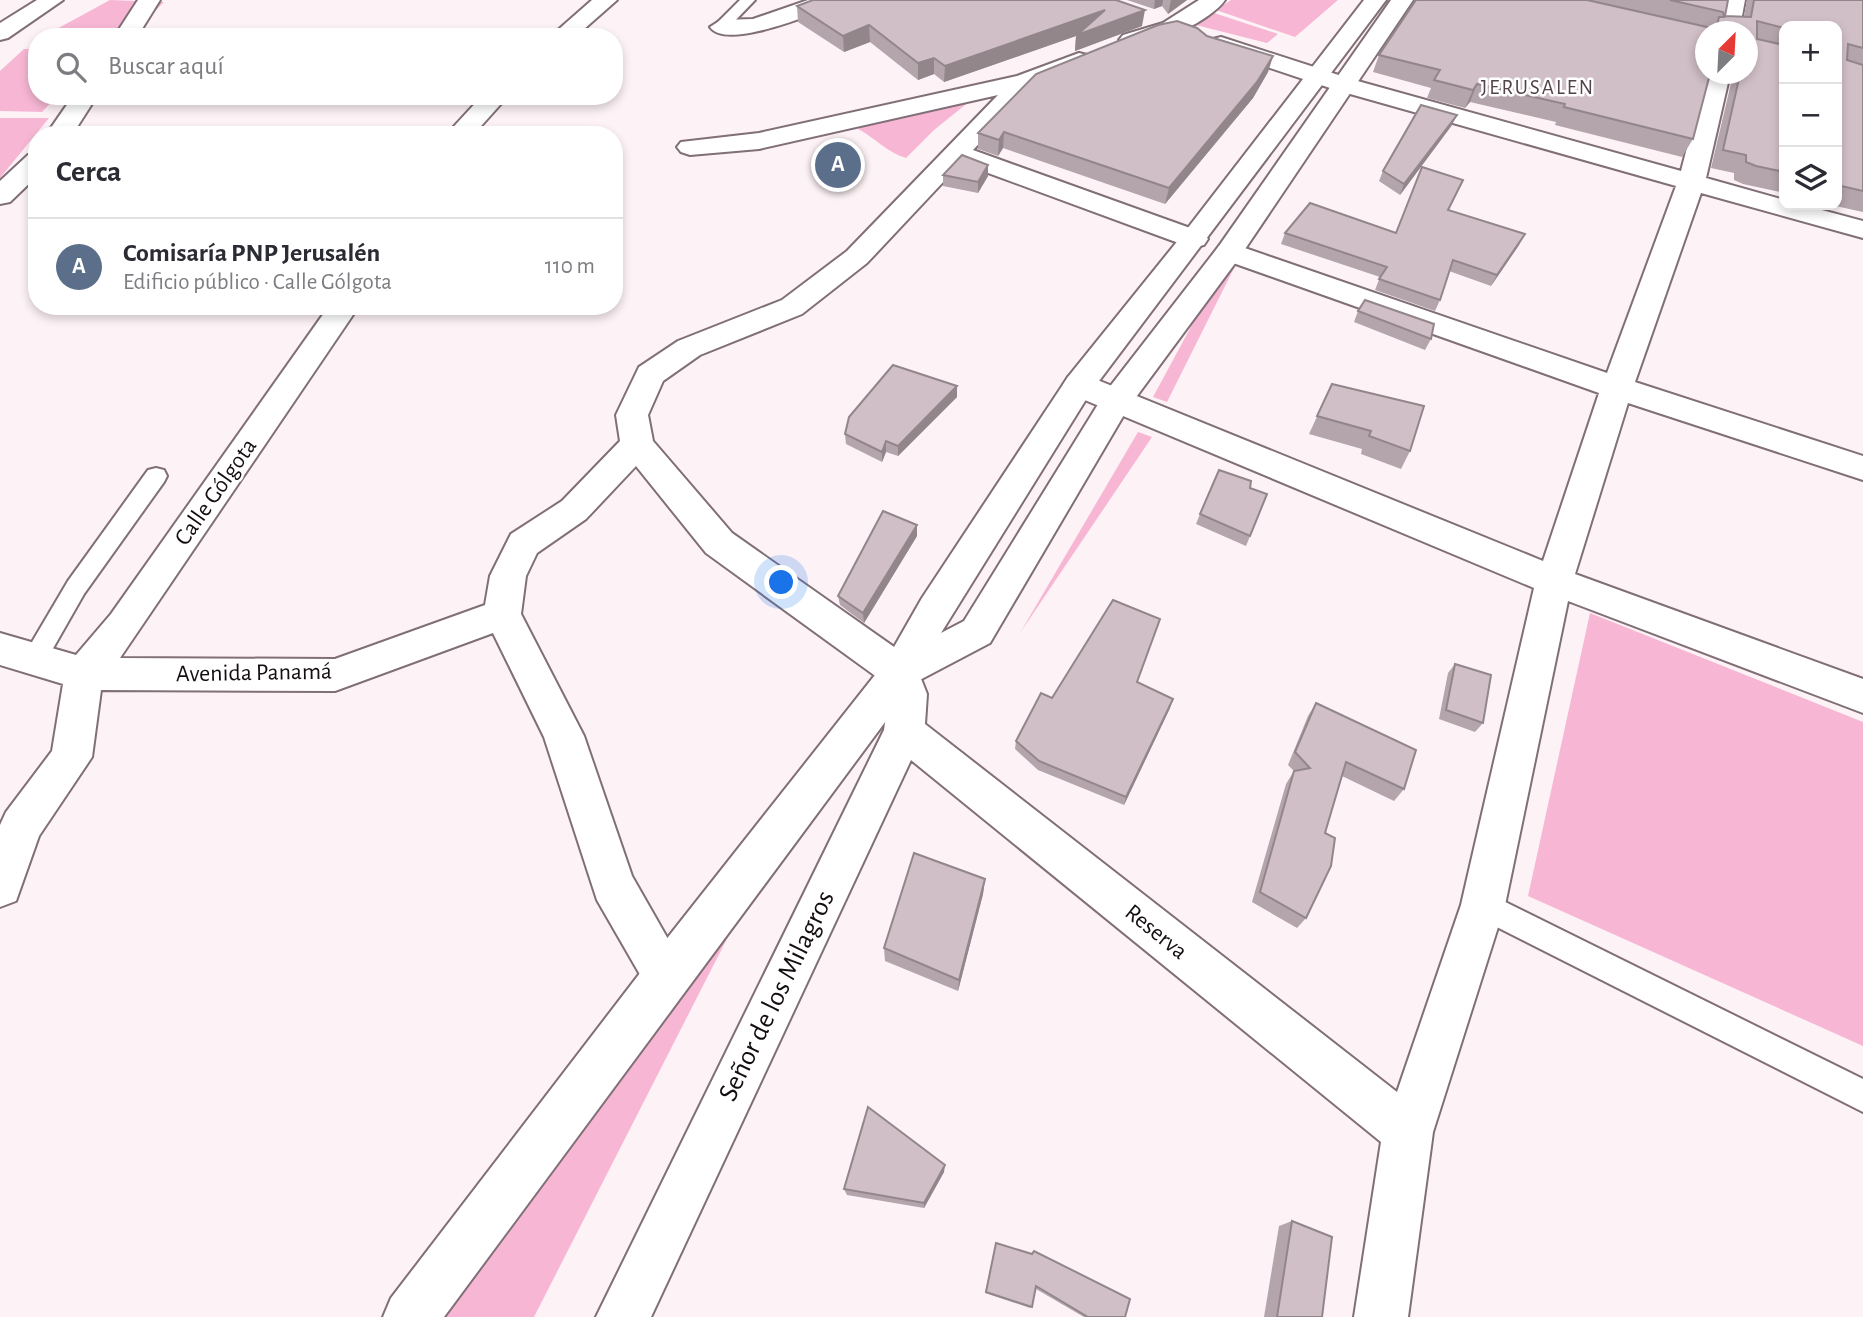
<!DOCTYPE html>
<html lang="es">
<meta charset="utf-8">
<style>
body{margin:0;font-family:"Alegreya Sans",sans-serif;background:#f2f2f3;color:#2b2b33}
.controls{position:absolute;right:21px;top:21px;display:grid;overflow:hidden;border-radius:14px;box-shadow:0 4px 10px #0003}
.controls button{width:63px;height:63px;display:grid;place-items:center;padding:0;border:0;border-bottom:2px solid #e1e1e2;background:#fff;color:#2b2b33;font:35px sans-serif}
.compass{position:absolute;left:1695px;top:21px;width:63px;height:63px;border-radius:50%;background:#fff;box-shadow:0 4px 10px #0003;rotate:24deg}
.you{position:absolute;left:782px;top:583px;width:24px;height:24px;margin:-18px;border:5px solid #fff;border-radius:50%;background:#1a73e8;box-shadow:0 0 0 10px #1a73e833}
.badge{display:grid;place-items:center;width:46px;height:46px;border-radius:50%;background:#ea580c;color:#fff;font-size:23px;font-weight:700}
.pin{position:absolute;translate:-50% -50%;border:4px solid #fff;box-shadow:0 2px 7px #0006}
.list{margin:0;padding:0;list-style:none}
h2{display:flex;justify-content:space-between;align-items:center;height:91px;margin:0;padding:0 28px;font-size:30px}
h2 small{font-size:23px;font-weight:400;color:#7c7c81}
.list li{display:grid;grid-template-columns:46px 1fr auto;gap:21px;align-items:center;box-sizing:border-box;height:98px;padding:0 28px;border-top:2px solid #e1e1e2}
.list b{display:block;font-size:26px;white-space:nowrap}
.list p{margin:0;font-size:23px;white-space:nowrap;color:#7c7c81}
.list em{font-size:23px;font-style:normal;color:#7c7c81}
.icon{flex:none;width:38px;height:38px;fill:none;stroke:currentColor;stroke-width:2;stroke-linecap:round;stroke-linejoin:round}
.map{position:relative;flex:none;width:1863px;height:1317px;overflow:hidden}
.search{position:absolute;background:#fff;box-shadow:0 4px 10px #0003;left:28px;top:28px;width:595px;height:77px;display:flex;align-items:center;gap:18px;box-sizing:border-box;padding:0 24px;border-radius:28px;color:#7c7c81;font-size:26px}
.panel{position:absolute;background:#fff;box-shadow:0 4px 10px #0003;left:28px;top:126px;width:595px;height:189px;border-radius:28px}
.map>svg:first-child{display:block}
.green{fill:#f7b7d4}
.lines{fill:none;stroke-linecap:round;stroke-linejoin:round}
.service-casing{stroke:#806f76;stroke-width:4}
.minor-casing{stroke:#806f76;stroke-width:4}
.tertiary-casing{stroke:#806f76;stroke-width:4}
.service{fill:#fff;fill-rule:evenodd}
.minor{fill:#fff;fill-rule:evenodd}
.tertiary{fill:#fff;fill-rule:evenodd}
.wall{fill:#b4a4ab}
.shaded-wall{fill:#92868b}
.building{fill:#d1bfc7;stroke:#92868b;stroke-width:2}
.labels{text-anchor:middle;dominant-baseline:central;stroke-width:5;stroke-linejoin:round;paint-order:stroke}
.far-neighbourhood-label{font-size:21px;letter-spacing:2px;fill:#524249;stroke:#fff}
.street-label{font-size:24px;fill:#140e11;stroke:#fff}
.near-street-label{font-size:28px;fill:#140e11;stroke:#fff}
</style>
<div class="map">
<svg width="1863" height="1317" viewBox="0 0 1863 1317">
<rect width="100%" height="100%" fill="#fdf2f6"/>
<!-- green -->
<g class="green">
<polygon points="110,0 164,2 129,37 42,37"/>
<polygon points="1231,0 1338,0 1295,37 1216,10"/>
<polygon points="1208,11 1278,34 1267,43 1196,25"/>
<polygon points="24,49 37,49 37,96 57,96 42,112 0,111 0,71"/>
<polygon points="1338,93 1236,264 1167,402 1153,397 1226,262"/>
<path d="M975,97L934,130L906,158C886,152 877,139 858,129L877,121Z"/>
<polygon points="0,118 49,118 0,178"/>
<polygon points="1138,432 1152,437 1020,633"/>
<polygon points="1590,613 1863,722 1863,1046 1528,896"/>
<polygon points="836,725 534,1317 409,1317"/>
</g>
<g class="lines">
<defs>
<g id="service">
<polygon points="740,0 755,0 726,30 716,30 716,24"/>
<polygon points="156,468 164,470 167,476 164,482 84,594 43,666 34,669 25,666 22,659 68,581 148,470"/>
<polygon points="1483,891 1863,1079 1863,1112 1473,915 1469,905 1473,895"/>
</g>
<g id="minor">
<polygon points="37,0 63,0 8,38 0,40 0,23"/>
<polygon points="138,0 160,0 137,37 114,37"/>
<polygon points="592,0 617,0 575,37 550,37"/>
<path d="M808,0H840L837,5C814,13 726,51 710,27L721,20L753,19Z"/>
<path d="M1199,0H1225C1211,21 1148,51 1123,45L1119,40L1123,35L1163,23Z"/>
<polygon points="1221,37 1354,80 1681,171 1706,74 1730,74 1706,178 1784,200 1784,205 1803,205 1863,221 1863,238 1701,193 1635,382 1863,456 1863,480 1628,403 1575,574 1863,679 1863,713 1568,601 1505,905 1433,1132 1408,1317 1354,1317 1381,1142 911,760 651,1317 596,1317 884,730 888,701 885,683 706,553 636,466 586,519 537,553 526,576 521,614 584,736 632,876 689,976 682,992 666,999 650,992 597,900 544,737 493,633 335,691 101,690 92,757 39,836 16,901 0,907 0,825 6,812 52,751 63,684 0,665 0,633 76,655 111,614 329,306 359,306 120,658 335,659 485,605 490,576 511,534 562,501 620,441 616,415 639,367 678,341 782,300 847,251 998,95 759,149 690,155 681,152 677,147 681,142 759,133 1017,76 1079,53 1087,55 1091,60 1087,65 1033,87 973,150 1204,233 1208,239 1204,245 1194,247 1184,245 961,163 867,263 802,314 700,355 663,381 648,415 653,441 732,533 914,661 927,694 925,724 1397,1092 1461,905 1534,588 1068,393 1063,385 1068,377 1079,374 1090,377 1543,561 1599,393 1219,258 1215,252 1219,246 1229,243 1239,246 1607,373 1676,186 1336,90 1213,49 1209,44 1213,39"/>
<polygon points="73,96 97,96 72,135 46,135"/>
<polygon points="482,96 508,96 473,135 446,135"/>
<polygon points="37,153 37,176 10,202 0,204 0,181 28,155"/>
</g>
<g id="tertiary">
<polygon points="1364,0 1386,0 1090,393 941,633 964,621 1105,393 1219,246 1391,0 1413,0 1239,258 1128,408 990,643 914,683 444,1317 383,1317 391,1298 650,960 886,661 922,598 1068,377 1184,233"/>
<polygon points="1723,0 1745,0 1739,32 1717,32"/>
</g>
</defs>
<!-- service casing -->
<use href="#service" class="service-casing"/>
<!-- minor casing -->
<use href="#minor" class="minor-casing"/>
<!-- tertiary casing -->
<use href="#tertiary" class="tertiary-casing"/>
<!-- service -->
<use href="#service" class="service"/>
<!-- minor -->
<use href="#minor" class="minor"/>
<!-- tertiary -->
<use href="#tertiary" class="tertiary"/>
</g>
<!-- wall -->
<g class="wall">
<polygon points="1127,0 1187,0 1168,14 1162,6 1154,9"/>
<polygon points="1416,0 1728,0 1725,16 1744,16 1747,0 1863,0 1863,212 1831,205 1837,205 1837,26 1784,26 1784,193 1743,184 1734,180 1734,173 1711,168 1733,75 1732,74 1747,74 1747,32 1705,32 1693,139 1682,157 1555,125 1556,122 1470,102 1465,108 1427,98 1431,88 1373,72 1379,55"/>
<polygon points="797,6 1142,26 1075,51 1076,36 944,82 934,74 918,80 870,42 844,52 798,22"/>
<polygon points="1207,36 1273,56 1268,72 1253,98 1165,204 1003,148 998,156 978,149 978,133"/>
<polygon points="1452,125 1400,195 1379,181 1383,171"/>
<polygon points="943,175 988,176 978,193 943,186"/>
<polygon points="1448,210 1519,245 1491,286 1449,271 1440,300 1435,311 1375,290 1380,277 1281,244 1285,233 1395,233"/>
<polygon points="1358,311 1431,339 1425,350 1354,322"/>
<polygon points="1332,384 1410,451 1401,469 1361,454 1362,449 1309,434"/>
<polygon points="957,386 957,397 898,456 886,452 882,462 846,444 845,434"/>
<polygon points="1250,488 1267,494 1246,546 1196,524 1200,514"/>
<polygon points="917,536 864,623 840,605 838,596"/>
<polygon points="1455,664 1483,723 1475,732 1439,719 1448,673"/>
<polygon points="1138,682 1170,708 1124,805 1038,770 1015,749 1016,741 1052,698"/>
<polygon points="1316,703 1404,789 1394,801 1342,776 1325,833 1306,918 1297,928 1252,902 1286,784 1294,771 1288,765 1308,716"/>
<polygon points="985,879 983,894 958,991 885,961 884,948"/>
<polygon points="944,1172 924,1208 847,1195 844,1189"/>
<polygon points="1292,1221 1322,1317 1264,1317 1279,1226"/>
<polygon points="996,1243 1032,1254 1033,1253 1125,1317 1084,1317 1036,1289 1032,1307 1030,1308 985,1293"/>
</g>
<!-- shaded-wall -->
<g class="shaded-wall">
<polygon points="1155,0 1163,0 1162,6 1154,9"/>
<polygon points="1171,0 1187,0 1168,14"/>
<polygon points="1105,10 1145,10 1142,26 1075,51 1076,36 944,82 945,66"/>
<polygon points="869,25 870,42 844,52 843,36"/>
<polygon points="1273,56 1268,72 1253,98 1165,204 1169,188"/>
<polygon points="934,58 934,74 918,80 918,63"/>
<polygon points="1477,84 1470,102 1465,108 1473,90"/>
<polygon points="1457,115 1452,125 1400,195 1404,184"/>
<polygon points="1004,132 1003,148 998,156 999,140"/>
<polygon points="988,165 988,176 978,193 978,182"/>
<polygon points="1525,234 1519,245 1491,286 1497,275"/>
<polygon points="957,386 957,397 898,456 898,446"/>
<polygon points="886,441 886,452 882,462 882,452"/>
<polygon points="917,525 917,536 864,623 863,613"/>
<polygon points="1173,699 1170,708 1124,805 1126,797"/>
<polygon points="985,879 983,894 958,991 959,980"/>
<polygon points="945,1165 944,1172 924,1208 924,1203"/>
</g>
<!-- building -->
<g class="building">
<polygon points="813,0 1116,0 1145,10 1077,35 1105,10 945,66 934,58 918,63 869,25 843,36 797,6"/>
<polygon points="1416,0 1587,0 1716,29 1719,17 1724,17 1723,12 1670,0 1728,0 1725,16 1751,17 1754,0 1863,0 1863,48 1848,44 1847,60 1863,65 1863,191 1837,185 1837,26 1784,26 1784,28 1757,21 1757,39 1784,45 1784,172 1756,166 1746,162 1746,155 1723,150 1740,74 1747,74 1747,32 1705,32 1705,74 1710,74 1693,139 1564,107 1565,104 1477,84 1473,90 1434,80 1440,70 1379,55"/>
<polygon points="1177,21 1197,28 1207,36 1273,56 1257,82 1169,188 1004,132 999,140 978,133 1036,74 1158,25"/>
<polygon points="1421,105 1457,115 1404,184 1383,171"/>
<polygon points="962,155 988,165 978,182 943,175"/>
<polygon points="1422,167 1463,180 1448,210 1525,234 1497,275 1453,260 1440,300 1379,279 1387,267 1285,233 1310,203 1396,233"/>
<polygon points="1365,300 1434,324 1431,339 1358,311"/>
<polygon points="893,365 957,386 898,446 886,441 882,452 845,434 849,417"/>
<polygon points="1332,384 1424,406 1410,451 1369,436 1371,431 1317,416"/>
<polygon points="1219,470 1251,481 1250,488 1267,494 1250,536 1200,514"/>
<polygon points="883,511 917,525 863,613 838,596"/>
<polygon points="1113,600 1160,619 1137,682 1173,699 1126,797 1039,761 1016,741 1041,693 1052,698"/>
<polygon points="1455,664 1491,675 1483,723 1446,710"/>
<polygon points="1316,703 1416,750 1404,789 1346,762 1325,833 1335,838 1331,866 1306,918 1260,892 1294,771 1310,768 1295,752"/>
<polygon points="914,853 985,879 959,980 884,948"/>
<polygon points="868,1107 945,1165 924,1203 844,1189"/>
<polygon points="1292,1221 1332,1237 1322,1317 1277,1317"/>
<polygon points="996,1243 1032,1254 1034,1251 1130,1299 1125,1317 1088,1317 1036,1286 1032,1307 986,1292"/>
</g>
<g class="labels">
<!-- far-neighbourhood labels -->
<g class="far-neighbourhood-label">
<text x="1538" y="87">JERUSALEN</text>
</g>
<!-- street labels -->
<g class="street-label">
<text transform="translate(216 492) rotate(-55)">Calle Gólgota</text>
<text transform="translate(254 673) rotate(-1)">Avenida Panamá</text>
<text transform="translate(1156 932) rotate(39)">Reserva</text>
</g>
<!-- near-street labels -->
<g class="near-street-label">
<text transform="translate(777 996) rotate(-64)">Señor de los Milagros</text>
</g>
</g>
</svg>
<div class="controls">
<button>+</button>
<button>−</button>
<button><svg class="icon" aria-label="layers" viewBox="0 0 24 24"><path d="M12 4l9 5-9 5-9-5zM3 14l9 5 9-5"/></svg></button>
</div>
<svg class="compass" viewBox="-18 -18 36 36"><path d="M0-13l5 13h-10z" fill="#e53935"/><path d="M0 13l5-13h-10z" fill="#7c7c81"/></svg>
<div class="you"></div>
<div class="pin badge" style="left:838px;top:165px;background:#5c6f8a">A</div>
<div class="search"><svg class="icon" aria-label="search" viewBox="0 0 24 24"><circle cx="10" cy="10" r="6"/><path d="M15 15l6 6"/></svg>Buscar aquí</div>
<section class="panel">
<h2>Cerca<small></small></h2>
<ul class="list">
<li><span class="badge" style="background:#5c6f8a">A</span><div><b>Comisaría PNP Jerusalén</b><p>Edificio público · Calle Gólgota</p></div><em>110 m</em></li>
</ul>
</section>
</div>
